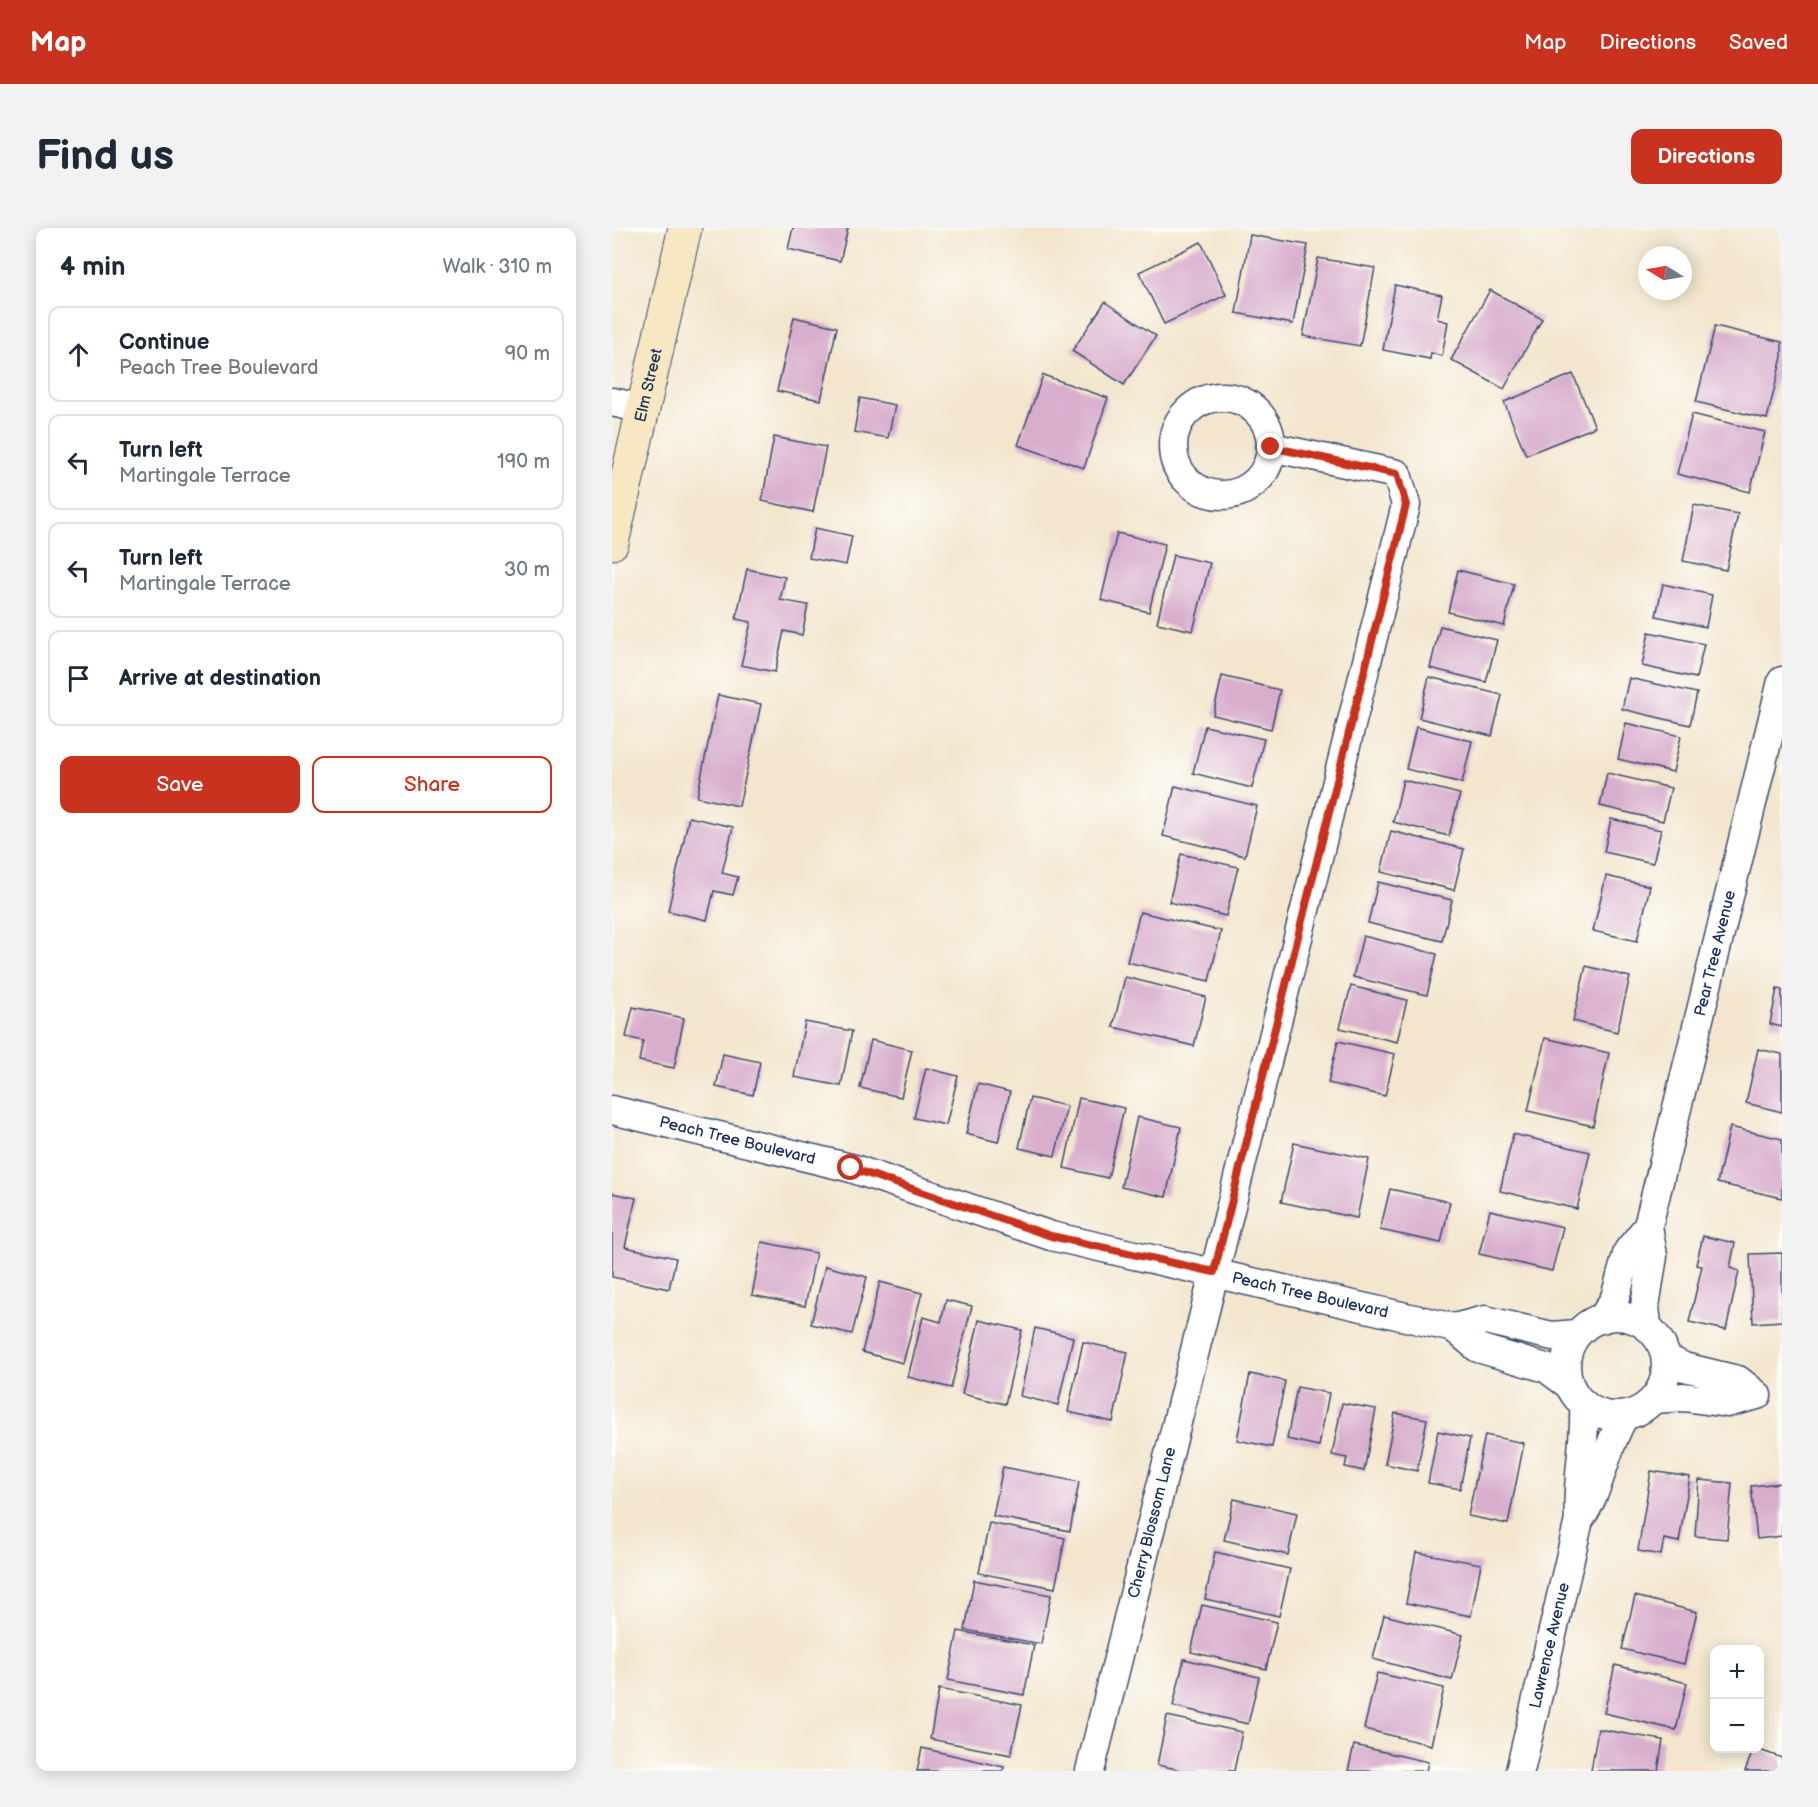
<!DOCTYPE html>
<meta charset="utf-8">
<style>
body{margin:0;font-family:"Balsamiq Sans",sans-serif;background:#f2f2f3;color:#1f2937}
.controls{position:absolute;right:18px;bottom:18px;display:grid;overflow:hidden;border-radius:12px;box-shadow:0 3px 15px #0003}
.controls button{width:54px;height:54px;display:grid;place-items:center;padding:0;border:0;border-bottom:2px solid #e0e1e3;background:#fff;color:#1f2937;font:30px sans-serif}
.compass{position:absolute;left:1026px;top:18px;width:54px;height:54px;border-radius:50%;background:#fff;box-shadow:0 3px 15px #0003;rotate:281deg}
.stop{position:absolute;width:18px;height:18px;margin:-14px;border:4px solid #c8321e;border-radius:50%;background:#fff}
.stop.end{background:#c8321e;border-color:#fff;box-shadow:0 2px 6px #0008}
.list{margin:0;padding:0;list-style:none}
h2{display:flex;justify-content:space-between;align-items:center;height:78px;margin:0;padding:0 24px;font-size:26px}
h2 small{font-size:20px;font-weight:400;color:#747a83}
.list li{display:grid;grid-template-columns:39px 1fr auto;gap:18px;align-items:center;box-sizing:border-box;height:96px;margin:0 12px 12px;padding:0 12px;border:2px solid #e0e1e3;border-radius:12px}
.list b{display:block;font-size:22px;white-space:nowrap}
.list p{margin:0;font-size:20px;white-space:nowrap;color:#747a83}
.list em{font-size:20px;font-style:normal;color:#747a83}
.actions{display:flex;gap:12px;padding:18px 24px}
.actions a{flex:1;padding:14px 0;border:2px solid #c8321e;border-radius:12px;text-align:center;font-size:21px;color:#c8321e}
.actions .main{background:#c8321e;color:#fff}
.icon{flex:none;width:33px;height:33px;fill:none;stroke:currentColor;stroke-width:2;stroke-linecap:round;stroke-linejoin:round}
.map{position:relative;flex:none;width:1170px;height:1543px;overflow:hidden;border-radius:12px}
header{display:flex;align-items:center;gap:36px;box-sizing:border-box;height:84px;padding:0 30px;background:#c8321e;color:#fff}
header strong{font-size:28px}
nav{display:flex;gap:33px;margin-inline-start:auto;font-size:21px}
.intro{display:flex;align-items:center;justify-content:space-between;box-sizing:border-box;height:144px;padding:0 36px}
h1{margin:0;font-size:42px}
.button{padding:15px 27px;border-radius:12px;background:#c8321e;color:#fff;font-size:21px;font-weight:700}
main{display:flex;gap:36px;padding:0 36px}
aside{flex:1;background:#fff;border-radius:12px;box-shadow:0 3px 15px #0003}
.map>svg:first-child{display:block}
.building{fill:#d8aecd}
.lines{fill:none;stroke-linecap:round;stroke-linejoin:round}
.minor-casing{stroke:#3b4a6f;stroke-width:31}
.secondary-casing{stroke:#3b4a6f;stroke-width:35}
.minor{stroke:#fff;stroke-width:28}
.secondary{stroke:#f7e8c3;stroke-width:33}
.route{stroke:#c8321e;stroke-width:8}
.labels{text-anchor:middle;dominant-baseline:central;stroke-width:4.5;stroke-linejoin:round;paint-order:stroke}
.street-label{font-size:16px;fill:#1b2f5e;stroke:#fdfcf7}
</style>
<header>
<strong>Map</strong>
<nav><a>Map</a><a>Directions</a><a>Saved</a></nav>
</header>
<div class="intro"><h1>Find us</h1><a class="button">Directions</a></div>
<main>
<aside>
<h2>4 min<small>Walk · 310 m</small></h2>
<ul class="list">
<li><svg class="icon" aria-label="ahead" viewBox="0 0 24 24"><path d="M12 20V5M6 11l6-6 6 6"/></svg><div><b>Continue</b><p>Peach Tree Boulevard</p></div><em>90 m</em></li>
<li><svg class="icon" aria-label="left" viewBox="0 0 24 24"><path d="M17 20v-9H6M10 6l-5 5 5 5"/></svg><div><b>Turn left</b><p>Martingale Terrace</p></div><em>190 m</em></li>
<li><svg class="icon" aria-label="left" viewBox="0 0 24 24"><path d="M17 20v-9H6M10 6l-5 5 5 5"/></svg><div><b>Turn left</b><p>Martingale Terrace</p></div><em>30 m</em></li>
<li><svg class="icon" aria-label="arrive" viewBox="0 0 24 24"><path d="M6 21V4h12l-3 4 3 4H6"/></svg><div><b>Arrive at destination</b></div></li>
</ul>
<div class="actions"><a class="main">Save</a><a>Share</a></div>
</aside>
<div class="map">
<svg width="1170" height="1543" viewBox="0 0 1170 1543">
<rect width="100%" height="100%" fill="#fdfcf7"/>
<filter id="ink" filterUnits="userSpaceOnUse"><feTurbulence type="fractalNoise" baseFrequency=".0167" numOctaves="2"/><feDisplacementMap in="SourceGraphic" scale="12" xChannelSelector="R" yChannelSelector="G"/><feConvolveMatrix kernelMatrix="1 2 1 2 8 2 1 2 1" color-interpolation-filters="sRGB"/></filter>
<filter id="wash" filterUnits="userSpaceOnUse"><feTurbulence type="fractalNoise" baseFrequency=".008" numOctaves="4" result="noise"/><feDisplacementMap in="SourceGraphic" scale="24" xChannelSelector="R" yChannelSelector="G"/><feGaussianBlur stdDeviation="1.35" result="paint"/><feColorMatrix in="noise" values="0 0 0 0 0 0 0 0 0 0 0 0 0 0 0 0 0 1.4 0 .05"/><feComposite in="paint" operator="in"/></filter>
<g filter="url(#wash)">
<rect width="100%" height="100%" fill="#f3e6cd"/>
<g id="blocks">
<!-- building -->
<g class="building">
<polygon points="181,0 236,0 228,33 176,21"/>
<polygon points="638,7 696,17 681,96 624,85"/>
<polygon points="589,14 614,67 552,96 527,44"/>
<polygon points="706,30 763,40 748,118 691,108"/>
<polygon points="783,57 830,67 825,91 836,94 830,128 819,125 818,131 771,122"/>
<polygon points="878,62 930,91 892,161 839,132"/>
<polygon points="493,74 544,108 512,157 460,123"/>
<polygon points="182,89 225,99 209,172 165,163"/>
<polygon points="1103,98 1170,114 1170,129 1155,191 1084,174"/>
<polygon points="961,146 983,199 914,227 892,174"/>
<polygon points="431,147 496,170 472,240 406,217"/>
<polygon points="248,170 283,177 276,210 242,204"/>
<polygon points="1080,186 1153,204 1138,264 1065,246"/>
<polygon points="162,209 214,219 201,284 150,273"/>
<polygon points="1082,277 1126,286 1114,342 1071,333"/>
<polygon points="203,300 240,308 234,337 197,330"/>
<polygon points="505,305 553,316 537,384 489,372"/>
<polygon points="561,327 598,335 581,403 545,395"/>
<polygon points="135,341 173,349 168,372 196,377 190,407 172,403 163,444 129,437 139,394 124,391"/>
<polygon points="846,342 902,356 892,398 836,384"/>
<polygon points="1051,356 1100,367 1094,399 1044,388"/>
<polygon points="828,398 885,412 874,454 818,440"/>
<polygon points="1037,404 1092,416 1084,450 1030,438"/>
<polygon points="610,448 668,462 659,501 601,487"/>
<polygon points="817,449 890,467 880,508 807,490"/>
<polygon points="1017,450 1085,465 1078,497 1010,481"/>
<polygon points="106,467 149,476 127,578 85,569"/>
<polygon points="1014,495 1069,508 1061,544 1006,531"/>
<polygon points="593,498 652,511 640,560 581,545"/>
<polygon points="804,499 860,513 850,555 794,541"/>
<polygon points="995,545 1059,560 1051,593 988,578"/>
<polygon points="791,552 848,566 837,608 781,594"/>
<polygon points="563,558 645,578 633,628 551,608"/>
<polygon points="77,589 121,599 110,645 126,649 121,667 102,663 95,692 56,683"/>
<polygon points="999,591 1049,602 1041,635 992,624"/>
<polygon points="779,603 852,621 842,662 769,644"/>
<polygon points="569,626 626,639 614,688 557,674"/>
<polygon points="994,648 1038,658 1025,713 981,703"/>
<polygon points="766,654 840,672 830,713 756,695"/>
<polygon points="528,684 609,703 597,753 515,734"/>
<polygon points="751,708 825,726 815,767 741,749"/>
<polygon points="974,738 1018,749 1005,804 961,793"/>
<polygon points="513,749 594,769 582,818 501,799"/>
<polygon points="739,758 795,772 785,814 728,800"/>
<polygon points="1165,761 1170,762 1170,799 1158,796"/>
<polygon points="21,779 72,790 62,840 27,833 31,813 14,809"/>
<polygon points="193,794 240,803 229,858 182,849"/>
<polygon points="933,810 997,825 981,898 916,883"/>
<polygon points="259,812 300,822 289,869 248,860"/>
<polygon points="726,813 783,826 773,868 716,855"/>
<polygon points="1146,821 1170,826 1170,884 1134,875"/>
<polygon points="111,826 148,834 141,867 104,859"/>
<polygon points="314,840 346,848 334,897 302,890"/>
<polygon points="366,856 398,864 386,914 354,906"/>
<polygon points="418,870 455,878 443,928 407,920"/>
<polygon points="467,870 512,880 496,950 452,940"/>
<polygon points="525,889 569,899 554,969 509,959"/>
<polygon points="1118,899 1170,911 1170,970 1105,955"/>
<polygon points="901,906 978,924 965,981 888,963"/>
<polygon points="682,915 757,931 745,990 669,974"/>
<polygon points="778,961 838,974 829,1015 768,1002"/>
<polygon points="0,965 24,970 13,1019 64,1030 57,1061 0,1049"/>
<polygon points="878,982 951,999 940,1043 867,1026"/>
<polygon points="1091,1008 1123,1015 1118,1040 1127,1043 1114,1102 1077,1094 1090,1038 1084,1037"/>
<polygon points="150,1014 204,1025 193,1078 140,1067"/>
<polygon points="1170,1025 1170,1093 1141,1095 1138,1026"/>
<polygon points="213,1038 255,1049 240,1106 199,1096"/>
<polygon points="268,1054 310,1065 291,1135 250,1124"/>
<polygon points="334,1072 360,1078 339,1160 296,1149 311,1089 329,1094"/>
<polygon points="367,1092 410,1102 393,1176 350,1166"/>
<polygon points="423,1100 461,1109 446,1177 408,1168"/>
<polygon points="471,1114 516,1124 501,1194 456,1184"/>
<polygon points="638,1146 673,1153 660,1219 625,1212"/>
<polygon points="685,1159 717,1165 707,1218 675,1211"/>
<polygon points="730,1175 764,1181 752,1243 733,1239 735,1230 720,1227"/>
<polygon points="783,1185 815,1191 805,1243 773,1236"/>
<polygon points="826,1203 858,1210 848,1261 816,1255"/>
<polygon points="873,1207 912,1215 896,1296 856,1288"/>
<polygon points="391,1239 467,1254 458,1303 381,1288"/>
<polygon points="1039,1243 1078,1249 1067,1314 1052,1311 1049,1327 1026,1323"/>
<polygon points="1087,1252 1120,1255 1115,1311 1083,1308"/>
<polygon points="1170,1255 1170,1308 1145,1311 1139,1258"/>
<polygon points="622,1271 685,1285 676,1327 612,1312"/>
<polygon points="377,1295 453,1310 443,1360 367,1345"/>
<polygon points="603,1324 678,1341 667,1388 593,1371"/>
<polygon points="804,1324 869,1336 859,1388 794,1375"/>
<polygon points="362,1352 439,1367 429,1416 353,1402"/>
<polygon points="1023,1368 1085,1384 1072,1436 1010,1421"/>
<polygon points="590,1377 665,1394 654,1441 579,1424"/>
<polygon points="772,1387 851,1407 840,1452 761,1431"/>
<polygon points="346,1403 422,1417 412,1467 336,1452"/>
<polygon points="572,1431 647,1449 636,1496 561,1478"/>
<polygon points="1003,1437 1075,1455 1064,1502 992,1485"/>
<polygon points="765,1445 832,1460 819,1517 752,1501"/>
<polygon points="327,1461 410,1477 399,1527 318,1511"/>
<polygon points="555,1488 630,1504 622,1543 574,1543 545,1537"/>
<polygon points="986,1501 1051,1512 1046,1543 979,1543"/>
<polygon points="742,1517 816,1534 814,1543 736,1543"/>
<polygon points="310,1520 392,1539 391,1543 305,1543"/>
<polygon points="1142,1520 1170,1530 1170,1543 1133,1543"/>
</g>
</g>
</g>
<g filter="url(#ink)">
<use href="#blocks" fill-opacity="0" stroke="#3b4a6f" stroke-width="1.5"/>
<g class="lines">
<defs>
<g id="minor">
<circle cx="610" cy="218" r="49"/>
<polyline points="0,174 32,181"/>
<path id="s1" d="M0,882L239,940L439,1008L842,1100L866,1120L934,1140L957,1157"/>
<circle cx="1004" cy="1138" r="50"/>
<polyline points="990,1091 1003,1070 1016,1023 1036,998"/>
<path id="s2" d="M1035,1098L1033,1078L1041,1028L1036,998L1170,453"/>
<polyline points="842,1100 873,1092 940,1108 965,1106"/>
<polyline points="1042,1171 1072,1169 1115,1175 1145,1167 1126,1152 1072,1139 1054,1130"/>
<path d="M970,1288C990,1257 993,1220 1012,1189"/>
<path id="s3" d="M478,1543L794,277L785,246L659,219"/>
<path id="s4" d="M908,1543L967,1292C964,1253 974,1215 972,1176"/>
</g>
<g id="secondary">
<path id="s5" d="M0,315L73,0"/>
</g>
</defs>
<!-- minor casing -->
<use href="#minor" class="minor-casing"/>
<!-- secondary casing -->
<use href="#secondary" class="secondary-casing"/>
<!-- minor -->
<use href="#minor" class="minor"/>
<!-- secondary -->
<use href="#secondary" class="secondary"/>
</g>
</g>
<g class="lines" filter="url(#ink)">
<!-- route -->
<polyline class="route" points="239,940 439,1008 602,1044 794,277 785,246 659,219"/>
</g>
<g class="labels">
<!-- street labels -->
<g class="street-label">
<text stroke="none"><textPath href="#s5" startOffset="162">Elm Street</textPath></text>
<text stroke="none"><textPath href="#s2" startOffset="382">Pear Tree Avenue</textPath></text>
<text stroke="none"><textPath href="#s1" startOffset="129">Peach Tree Boulevard</textPath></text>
<text stroke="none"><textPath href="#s1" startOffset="723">Peach Tree Boulevard</textPath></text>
<text stroke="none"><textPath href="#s3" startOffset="256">Cherry Blossom Lane</textPath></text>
<text stroke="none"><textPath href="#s4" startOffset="129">Lawrence Avenue</textPath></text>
</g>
</g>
</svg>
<div class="controls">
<button>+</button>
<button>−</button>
</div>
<svg class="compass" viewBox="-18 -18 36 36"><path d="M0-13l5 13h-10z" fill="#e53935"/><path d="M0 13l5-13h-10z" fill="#747a83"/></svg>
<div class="stop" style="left:239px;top:940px"></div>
<div class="stop end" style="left:659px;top:219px"></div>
</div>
</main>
